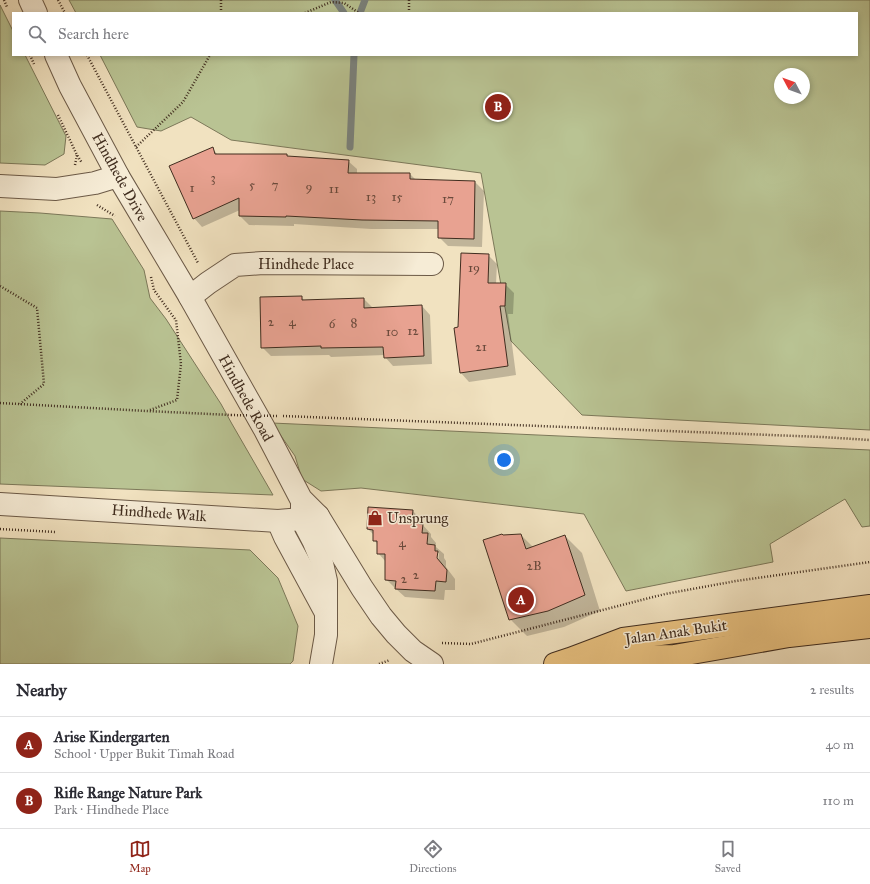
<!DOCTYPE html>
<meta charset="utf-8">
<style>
body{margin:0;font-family:"IM FELL Great Primer",serif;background:#f7f7f7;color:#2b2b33}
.compass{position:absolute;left:774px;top:68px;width:36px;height:36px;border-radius:50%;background:#fff;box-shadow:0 2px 6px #0003;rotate:311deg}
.you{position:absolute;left:504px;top:460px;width:14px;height:14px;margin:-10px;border:3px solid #fff;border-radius:50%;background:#1a73e8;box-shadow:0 0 0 6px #1a73e833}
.badge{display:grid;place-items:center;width:26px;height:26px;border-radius:50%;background:#8f2418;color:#fff;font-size:13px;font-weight:700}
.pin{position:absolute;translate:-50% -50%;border:2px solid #fff;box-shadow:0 1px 4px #0006}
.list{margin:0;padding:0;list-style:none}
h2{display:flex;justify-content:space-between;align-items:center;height:52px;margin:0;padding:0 16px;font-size:17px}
h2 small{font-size:13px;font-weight:400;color:#7c7c81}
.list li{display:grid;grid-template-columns:26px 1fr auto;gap:12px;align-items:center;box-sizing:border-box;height:56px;padding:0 16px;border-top:1px solid #e1e1e2}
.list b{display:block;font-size:15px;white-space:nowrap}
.list p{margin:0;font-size:13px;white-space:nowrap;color:#7c7c81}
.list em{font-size:13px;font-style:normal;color:#7c7c81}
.icon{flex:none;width:22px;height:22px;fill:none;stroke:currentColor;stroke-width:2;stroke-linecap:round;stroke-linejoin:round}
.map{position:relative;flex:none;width:870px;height:664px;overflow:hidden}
.search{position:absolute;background:#fff;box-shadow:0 2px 6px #0003;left:12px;right:12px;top:12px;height:44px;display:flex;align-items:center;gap:10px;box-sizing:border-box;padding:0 14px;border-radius:0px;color:#7c7c81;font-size:15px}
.sheet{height:164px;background:#fff}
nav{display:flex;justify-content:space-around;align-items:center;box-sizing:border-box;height:56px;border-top:1px solid #e1e1e2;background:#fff;font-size:11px;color:#7c7c81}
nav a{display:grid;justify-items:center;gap:2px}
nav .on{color:#8f2418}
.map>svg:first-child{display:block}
.green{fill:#b9c393;stroke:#7c7859;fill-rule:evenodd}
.shadow{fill:#0003;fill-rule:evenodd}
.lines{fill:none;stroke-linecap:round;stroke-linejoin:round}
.stream{stroke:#7a827e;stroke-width:7}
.building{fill:#e8a291;stroke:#402d1f}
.street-casing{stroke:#6c5a47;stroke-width:24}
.primary-casing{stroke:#402d1f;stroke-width:24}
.highway-casing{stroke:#402d1f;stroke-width:24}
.path{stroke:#402d1f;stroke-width:2.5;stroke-dasharray:1 2;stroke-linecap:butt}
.street{stroke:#f6ecd6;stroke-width:22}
.primary{stroke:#e8c180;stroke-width:22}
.highway{stroke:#e8c180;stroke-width:22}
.path-bridge{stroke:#402d1f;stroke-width:2.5;stroke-dasharray:1 2;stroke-linecap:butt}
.labels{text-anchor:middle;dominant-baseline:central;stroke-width:3;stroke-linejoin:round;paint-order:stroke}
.number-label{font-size:13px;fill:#6a4a3c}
.street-label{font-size:15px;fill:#402d1f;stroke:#f6ecd6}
.poi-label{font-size:15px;fill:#402d1f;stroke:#f6ecd6;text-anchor:start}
</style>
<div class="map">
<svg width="870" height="664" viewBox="0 0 870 664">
<rect width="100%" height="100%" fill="#f1e2c0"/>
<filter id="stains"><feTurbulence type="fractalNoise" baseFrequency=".005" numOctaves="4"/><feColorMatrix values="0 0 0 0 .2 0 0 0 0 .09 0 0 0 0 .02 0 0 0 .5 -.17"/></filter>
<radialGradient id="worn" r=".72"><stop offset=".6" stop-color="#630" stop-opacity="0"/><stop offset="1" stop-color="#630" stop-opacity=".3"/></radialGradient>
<!-- green -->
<g class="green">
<path d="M69,0H870V430L582,415L511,341L481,173L231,140L191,117L161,131L137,127L100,55H857V13H76ZM780,74H804V98H780Z"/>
<polygon points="0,5 13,31 13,55 25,55 66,136 64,154 45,165 0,163"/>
<polygon points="0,211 40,213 112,219 144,270 150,298 166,319 221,404 232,424 273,495 0,484"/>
<polygon points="272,423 870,450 870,526 862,527 845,499 770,544 773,562 626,591 584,514 361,488 321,491 302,479 295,456"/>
<polygon points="0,538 250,550 278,578 298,626 293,661 290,664 0,664"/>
</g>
<!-- shadow -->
<g class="shadow">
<polygon points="212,148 218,155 287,155 289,157 348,161 357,169 357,174 410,174 416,180 475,182 484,191 482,247 448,246 439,237 439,229 371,229 294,224 294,226 249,225 240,216 240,210 202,227 194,218"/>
<polygon points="488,255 497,264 496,284 505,284 514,293 513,314 508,314 516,375 469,382 461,373 455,329 459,328"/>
<polygon points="301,297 305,301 364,299 373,308 422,306 430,315 432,364 393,366 385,357 385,355 331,357 329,355 271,356 262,347"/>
<path d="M413,511L421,520V523L431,534V537L436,543V547L444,554V558L446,561V567L455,579V590H445L444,600L405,597L395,588L386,579V562L378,553V545L374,540V535L368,529ZM437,553H439L438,563H436Z"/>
<polygon points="521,535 533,547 565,536 582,553 600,611 564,627 527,636 510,619 504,536"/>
</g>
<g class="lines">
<!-- stream -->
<g class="stream">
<polyline points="335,0 344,13"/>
<polyline points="360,13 365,0"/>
<polyline points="350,147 354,55"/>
</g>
</g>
<!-- building -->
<g class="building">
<polygon points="213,147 215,154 287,154 287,156 349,160 348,173 410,173 410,179 475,181 474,239 438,238 438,221 362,220 286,216 286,217 239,216 239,198 193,219 169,166"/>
<polygon points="461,253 489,254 488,283 506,283 505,306 500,306 508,366 460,373 454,328 458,327"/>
<polygon points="302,296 302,300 364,298 364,308 422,305 424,356 384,358 383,347 321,348 321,346 261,348 260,297"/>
<polygon points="368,507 413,510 412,520 420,521 419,524 423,524 422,533 428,533 427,544 435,545 435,551 438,551 437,558 447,570 446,582 436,581 435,591 395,589 396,581 385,580 385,554 377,554 377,541 373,541 373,530 367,529"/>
<polygon points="502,534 503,535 521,534 526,549 565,535 585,595 548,611 509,620 483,540"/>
</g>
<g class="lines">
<defs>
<g id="street">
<polyline points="30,0 36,13"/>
<polyline points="56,55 70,86 118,176 190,297 264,428 301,499 318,516 362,588 381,616 396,634 413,651 432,664"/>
<polyline points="0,186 56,189 95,183 118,176"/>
<polyline points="190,297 208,283 235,265 263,263 432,264"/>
<polyline points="0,504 278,521 302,519 318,516"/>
<polyline points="302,505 302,519 314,542 321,559 326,581 326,635 321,664"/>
<polyline points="278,521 285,537 325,611"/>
</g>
<polyline id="primary" points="573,659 674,656 789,636 870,627"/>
<polyline id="highway" points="555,664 570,659 623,639 870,606"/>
</defs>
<!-- street casing -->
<use href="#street" class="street-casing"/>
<!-- primary casing -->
<use href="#primary" class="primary-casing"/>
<!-- highway casing -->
<use href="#highway" class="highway-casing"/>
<!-- path -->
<g class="path">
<polyline points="4,0 7,7"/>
<polyline points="58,0 65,13"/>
<polyline points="409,0 409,13"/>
<polyline points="221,13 221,0"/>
<polyline points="305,13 331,2 344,3 359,13"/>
<polyline points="30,55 34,64"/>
<polyline points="87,55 198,263"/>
<polyline points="58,115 77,155 82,163"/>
<polyline points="136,147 183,102 210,55"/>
<polyline points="75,165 77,155"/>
<polyline points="97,205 115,216"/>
<polyline points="151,277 154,290 175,319"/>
<polyline points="0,286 37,308 44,384 20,404"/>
<polyline points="0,403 147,411 231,415"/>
<polyline points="150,410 177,400 181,364 176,320"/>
<polyline points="283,416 822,437 870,440"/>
<polyline points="0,529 55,532"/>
<polyline points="442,643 471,644 665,594 736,581 870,562"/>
<polyline points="379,664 390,660"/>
</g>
<!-- street -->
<use href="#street" class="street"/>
<!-- primary -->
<use href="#primary" class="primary"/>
<!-- highway -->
<use href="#highway" class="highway"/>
<!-- path-bridge -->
<polyline class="path-bridge" points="231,415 278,416"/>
</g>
<!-- icons -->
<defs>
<symbol id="shop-bare" viewBox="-9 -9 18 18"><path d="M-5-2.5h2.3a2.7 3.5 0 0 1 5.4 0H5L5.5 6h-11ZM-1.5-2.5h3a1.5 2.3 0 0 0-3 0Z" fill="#8f2418" stroke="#f6ecd6" stroke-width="2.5" paint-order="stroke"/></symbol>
</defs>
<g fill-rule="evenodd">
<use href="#shop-bare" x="364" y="507" width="22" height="22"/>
</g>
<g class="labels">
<!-- number labels -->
<g class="number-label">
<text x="213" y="178">3</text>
<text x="252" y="185">5</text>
<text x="275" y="185">7</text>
<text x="309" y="187">9</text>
<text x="192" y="188">1</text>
<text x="334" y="189">11</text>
<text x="371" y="197">13</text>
<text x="397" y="197">15</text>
<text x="448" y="199">17</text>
<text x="474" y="268">19</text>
<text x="271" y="322">2</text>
<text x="292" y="322">4</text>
<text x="354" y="323">8</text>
<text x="332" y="324">6</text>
<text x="413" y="331">12</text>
<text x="392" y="332">10</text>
<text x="481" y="347">21</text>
<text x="402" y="543">4</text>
<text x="534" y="566">2B</text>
<text x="416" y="575">2</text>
<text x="404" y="579">2</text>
</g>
<!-- street labels -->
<g class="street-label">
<text transform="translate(120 177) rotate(61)">Hindhede Drive</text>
<text x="306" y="264">Hindhede Place</text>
<text transform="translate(246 398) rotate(61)">Hindhede Road</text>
<text transform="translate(159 513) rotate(4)">Hindhede Walk</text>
<text transform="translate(676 632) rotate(-8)">Jalan Anak Bukit</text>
</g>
<!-- poi labels -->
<g class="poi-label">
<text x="387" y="518">Unsprung</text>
</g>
</g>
<rect width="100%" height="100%" filter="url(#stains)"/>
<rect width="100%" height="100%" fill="url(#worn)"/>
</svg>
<svg class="compass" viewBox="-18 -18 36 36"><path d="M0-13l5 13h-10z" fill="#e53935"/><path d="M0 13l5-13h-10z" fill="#7c7c81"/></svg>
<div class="you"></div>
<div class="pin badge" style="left:521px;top:600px">A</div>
<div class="pin badge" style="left:498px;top:107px">B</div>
<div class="search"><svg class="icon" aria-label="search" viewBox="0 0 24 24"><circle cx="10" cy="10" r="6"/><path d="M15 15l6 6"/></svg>Search here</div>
</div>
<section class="sheet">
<h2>Nearby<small>2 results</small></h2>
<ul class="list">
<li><span class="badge">A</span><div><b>Arise Kindergarten</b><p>School · Upper Bukit Timah Road</p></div><em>40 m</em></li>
<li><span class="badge">B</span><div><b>Rifle Range Nature Park</b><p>Park · Hindhede Place</p></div><em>110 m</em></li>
</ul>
</section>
<nav>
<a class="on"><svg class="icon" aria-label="map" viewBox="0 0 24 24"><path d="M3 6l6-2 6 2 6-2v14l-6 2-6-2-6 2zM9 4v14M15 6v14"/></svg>Map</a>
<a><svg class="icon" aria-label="directions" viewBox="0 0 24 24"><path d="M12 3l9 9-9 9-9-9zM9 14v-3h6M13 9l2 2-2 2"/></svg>Directions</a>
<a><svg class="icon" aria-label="saved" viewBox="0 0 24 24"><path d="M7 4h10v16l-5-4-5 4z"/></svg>Saved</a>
</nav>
